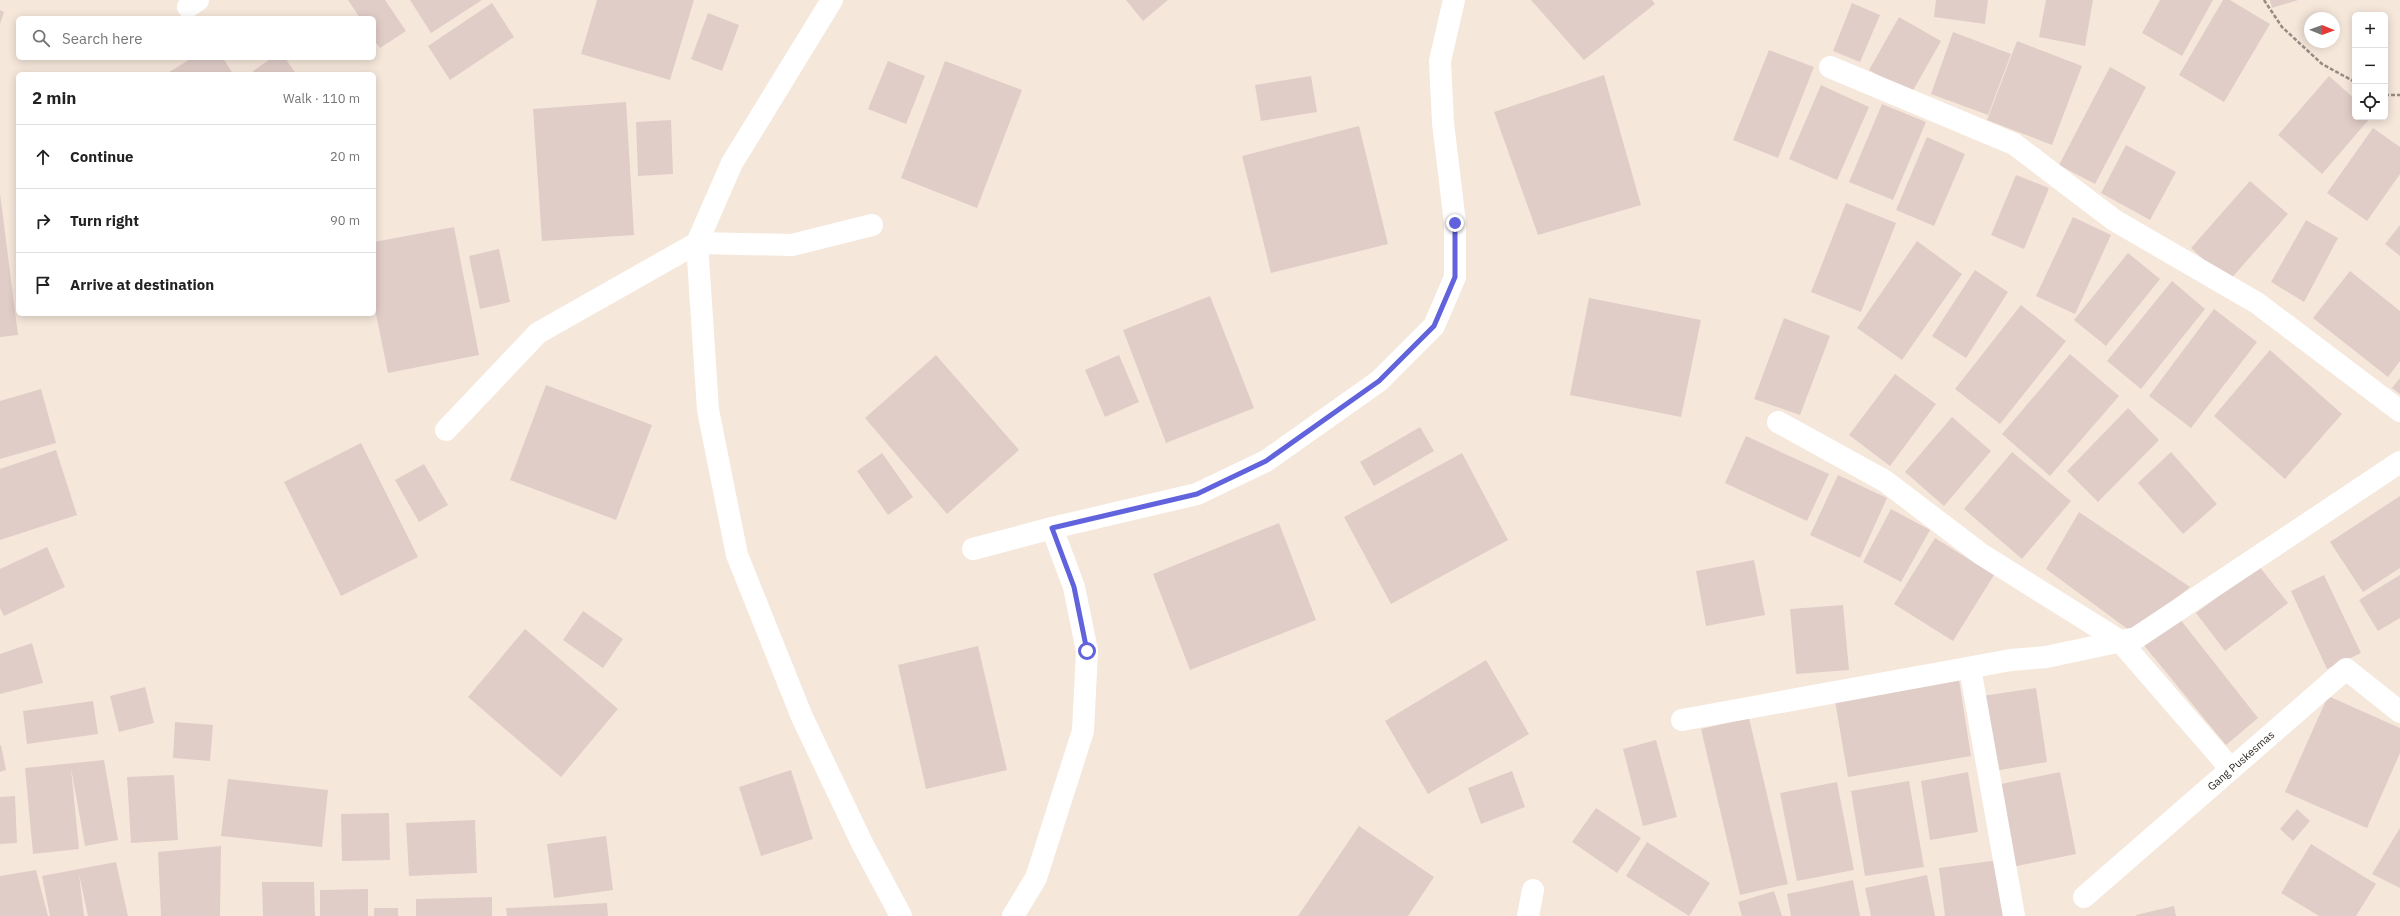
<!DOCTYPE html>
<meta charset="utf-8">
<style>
body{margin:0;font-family:"IBM Plex Sans",sans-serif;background:#f2f2f2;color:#222}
.controls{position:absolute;right:12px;top:12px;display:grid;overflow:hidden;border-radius:6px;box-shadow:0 2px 10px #0003}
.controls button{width:36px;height:36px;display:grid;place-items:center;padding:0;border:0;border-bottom:1px solid #e0e0e0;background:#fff;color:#222;font:20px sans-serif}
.compass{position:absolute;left:2304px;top:12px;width:36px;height:36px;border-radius:50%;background:#fff;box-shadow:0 2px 10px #0003;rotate:91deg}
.stop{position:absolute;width:12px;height:12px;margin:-9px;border:3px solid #6063db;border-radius:50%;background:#fff}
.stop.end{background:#6063db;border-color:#fff;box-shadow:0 1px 4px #0008}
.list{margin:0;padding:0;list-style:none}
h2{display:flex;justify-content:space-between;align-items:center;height:52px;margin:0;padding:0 16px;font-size:17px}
h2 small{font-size:13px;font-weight:400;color:#767676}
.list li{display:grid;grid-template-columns:26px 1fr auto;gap:12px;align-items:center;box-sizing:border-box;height:64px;padding:0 16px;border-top:1px solid #e0e0e0}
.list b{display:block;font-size:15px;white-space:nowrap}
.list em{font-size:13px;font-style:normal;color:#767676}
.icon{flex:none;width:22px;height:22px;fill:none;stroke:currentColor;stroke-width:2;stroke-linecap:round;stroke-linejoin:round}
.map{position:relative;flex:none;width:2400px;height:916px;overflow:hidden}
.search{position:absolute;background:#fff;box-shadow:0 2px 10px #0003;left:16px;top:16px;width:360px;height:44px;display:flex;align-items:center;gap:10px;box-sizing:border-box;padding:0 14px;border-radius:6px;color:#767676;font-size:15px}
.panel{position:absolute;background:#fff;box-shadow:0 2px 10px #0003;left:16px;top:72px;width:360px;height:244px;border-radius:6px}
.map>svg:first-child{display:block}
.building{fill:#e1cdc8}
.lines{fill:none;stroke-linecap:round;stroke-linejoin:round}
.path{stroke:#958b83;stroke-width:2.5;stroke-dasharray:4 2;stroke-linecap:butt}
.minor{stroke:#fff;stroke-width:22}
.route{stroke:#6063db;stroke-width:5}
.labels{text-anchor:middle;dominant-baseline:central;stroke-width:3;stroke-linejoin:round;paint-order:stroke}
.street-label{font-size:11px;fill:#2d2823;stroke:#f6e7db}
</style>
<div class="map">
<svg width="2400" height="916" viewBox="0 0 2400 916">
<rect width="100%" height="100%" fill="#f6e7db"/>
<!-- building -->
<g class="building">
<polygon points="348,0 385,0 406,31 380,48 374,40 374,18 360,18"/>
<polygon points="410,0 482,0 431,33"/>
<polygon points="597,0 694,0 670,80 581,54"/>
<polygon points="1126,0 1168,0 1143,21"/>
<polygon points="1531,0 1652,0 1655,4 1584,60"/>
<polygon points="1936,0 1988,0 1985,24 1934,17"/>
<polygon points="2046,0 2093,0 2085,46 2039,37"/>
<polygon points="2160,0 2213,0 2182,56 2142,33"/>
<polygon points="2223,0 2230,0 2270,24 2224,102 2179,75"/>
<polygon points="2270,0 2298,0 2272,8"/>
<polygon points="492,3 514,37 450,80 428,46"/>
<polygon points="1852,3 1880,15 1860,62 1833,51"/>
<polygon points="0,10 4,12 0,24"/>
<polygon points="708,13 739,25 722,71 691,59"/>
<polygon points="1899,17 1941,41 1911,94 1869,70"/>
<polygon points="1953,32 2011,54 1988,115 1931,94"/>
<polygon points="2017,41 2082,66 2052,145 1987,120"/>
<polygon points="1769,50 1814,67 1778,158 1733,140"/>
<polygon points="192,58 223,58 233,74 166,74"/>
<polygon points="272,58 285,58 296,74 255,74 253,71"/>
<polygon points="888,61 925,76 906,124 868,109"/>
<polygon points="945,61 1022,90 977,208 901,178"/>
<polygon points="2110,67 2146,87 2095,184 2059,165"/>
<polygon points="1604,75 1641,205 1538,235 1494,112"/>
<polygon points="1311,76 1317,112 1261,121 1255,85"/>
<polygon points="2329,76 2355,99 2355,117 2371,117 2322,174 2278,135"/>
<polygon points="1821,85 1869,107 1837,180 1789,159"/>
<polygon points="626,102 634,235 542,241 533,109"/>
<polygon points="1882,104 1926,122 1893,200 1849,182"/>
<polygon points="671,120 673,174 638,176 636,122"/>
<polygon points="1359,126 1388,244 1271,273 1242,156"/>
<polygon points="2373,128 2400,147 2400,174 2367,221 2327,193"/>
<polygon points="1927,137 1965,154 1934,226 1896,210"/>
<polygon points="2126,145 2176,172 2150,220 2101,193"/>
<polygon points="2016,175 2049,188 2024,249 1991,235"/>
<polygon points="2250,181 2288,214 2228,282 2191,248"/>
<polygon points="0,193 18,335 0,337"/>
<polygon points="1846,203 1896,223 1861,312 1811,292"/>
<polygon points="2073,217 2111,235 2075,314 2036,296"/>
<polygon points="2306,220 2338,238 2304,302 2271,282"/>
<polygon points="2400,225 2400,256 2385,244"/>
<polygon points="454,227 479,355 388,373 374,304 374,242"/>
<polygon points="1917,241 1962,274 1902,360 1857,328"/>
<polygon points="499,249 510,302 480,309 469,256"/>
<polygon points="2128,253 2160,279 2106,346 2074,320"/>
<polygon points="1975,270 2008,292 1966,358 1932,336"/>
<polygon points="2350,271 2400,311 2400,361 2388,377 2313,318"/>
<polygon points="2172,281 2205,309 2141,389 2107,361"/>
<polygon points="1210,296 1254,408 1166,443 1123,330"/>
<polygon points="1589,298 1701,320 1681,417 1570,395"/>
<polygon points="2021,305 2066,341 2000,424 1955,389"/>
<polygon points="2214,309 2257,342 2191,428 2149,396"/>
<polygon points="1784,318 1830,336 1800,415 1754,399"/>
<polygon points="2270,350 2342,414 2285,479 2214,416"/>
<polygon points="2070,354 2119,396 2050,476 2002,434"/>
<polygon points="936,355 1019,450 947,514 865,418"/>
<polygon points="1119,355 1139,402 1105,417 1085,370"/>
<polygon points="1895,374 1936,404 1890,466 1849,435"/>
<polygon points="2400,378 2400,394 2392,388"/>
<polygon points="546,385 652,425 616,520 510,480"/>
<polygon points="41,389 56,443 0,459 0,401"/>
<polygon points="2128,408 2159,440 2098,502 2067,471"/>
<polygon points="1952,417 1991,451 1944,506 1905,472"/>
<polygon points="1420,427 1434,451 1374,486 1360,462"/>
<polygon points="1746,436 1829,474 1807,521 1725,483"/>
<polygon points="361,443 418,557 341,596 284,482"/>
<polygon points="56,450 77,515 0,540 0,469"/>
<polygon points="2012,452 2071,501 2022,559 1964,509"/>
<polygon points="2171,452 2217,504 2183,534 2138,483"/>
<polygon points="882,453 913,497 888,515 857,471"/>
<polygon points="1462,453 1508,540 1391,604 1344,517"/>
<polygon points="424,464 448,505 419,522 395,480"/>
<polygon points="1838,475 1887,498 1860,558 1810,535"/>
<polygon points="2400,496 2400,568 2363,592 2330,542"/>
<polygon points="1891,509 1930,530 1901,582 1863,562"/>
<polygon points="2079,512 2190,587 2133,633 2046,569"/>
<polygon points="1279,523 1316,620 1190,670 1153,574"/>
<polygon points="1935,538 1994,575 1953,641 1894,604"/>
<polygon points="47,547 65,587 4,616 0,608 0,569"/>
<polygon points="1754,560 1765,615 1706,626 1696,571"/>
<polygon points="2259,566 2288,603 2225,651 2196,613"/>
<polygon points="2324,575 2361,653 2327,669 2291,591"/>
<polygon points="2400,575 2400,618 2378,631 2359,600"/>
<polygon points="1843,605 1849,670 1796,674 1790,609"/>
<polygon points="583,611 623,639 603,668 563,640"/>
<polygon points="2176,614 2258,718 2226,745 2142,643"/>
<polygon points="525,629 618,709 561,777 468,697"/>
<polygon points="32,643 43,683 0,694 0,654"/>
<polygon points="978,646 1007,770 926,789 898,665"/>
<polygon points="1486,660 1529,734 1428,794 1385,721"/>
<polygon points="1959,680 1971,756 1848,777 1835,701"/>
<polygon points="145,687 154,723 119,732 110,696"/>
<polygon points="2036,688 2047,762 1994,771 1982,696"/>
<polygon points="2328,696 2400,728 2400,753 2367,828 2285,792"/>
<polygon points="93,701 98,734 27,744 23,711"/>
<polygon points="1749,718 1788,884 1740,895 1701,729"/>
<polygon points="175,722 213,725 210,761 173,758"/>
<polygon points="1656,740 1677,817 1643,826 1623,749"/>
<polygon points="1,745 6,770 0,772 0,746"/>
<polygon points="104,760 118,840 85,846 71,768 79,849 33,854 25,768"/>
<polygon points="791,770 813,839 761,856 739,787"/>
<polygon points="1512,771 1525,807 1481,824 1468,788"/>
<polygon points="1968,772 1978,832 1930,840 1921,781"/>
<polygon points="2060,772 2076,854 2012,867 1996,785"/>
<polygon points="174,775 178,840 131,843 127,777"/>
<polygon points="228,779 328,790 322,847 221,836"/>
<polygon points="1909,781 1924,867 1865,876 1851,791"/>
<polygon points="1837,782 1854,870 1797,881 1780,793"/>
<polygon points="15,796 17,843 0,844 0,797"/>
<polygon points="1596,808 1641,838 1617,873 1572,842"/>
<polygon points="2297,809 2310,821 2293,841 2280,829"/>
<polygon points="389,813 390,860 342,861 341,814"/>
<polygon points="475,820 477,873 409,876 406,823"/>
<polygon points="1359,826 1434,877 1408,916 1298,916"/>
<polygon points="2400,828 2400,888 2372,874"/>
<polygon points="606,836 613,890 554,898 547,844"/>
<polygon points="1647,842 1710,883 1689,916 1626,876"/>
<polygon points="2311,844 2376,884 2356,916 2319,916 2281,893"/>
<polygon points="221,846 220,916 161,916 158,852"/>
<polygon points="1999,860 2006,916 1945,916 1939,868"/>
<polygon points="116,862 128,916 88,916 79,874 84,916 50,916 42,876"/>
<polygon points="36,870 48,916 0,916 0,876"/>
<polygon points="1927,875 1935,916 1871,916 1865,888"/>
<polygon points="1853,880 1860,916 1791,916 1787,894"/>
<polygon points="262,882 314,882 315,916 263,916"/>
<polygon points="368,889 368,916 320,916 320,890"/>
<polygon points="1774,891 1782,916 1742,916 1738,902"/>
<polygon points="492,897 492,916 416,916 416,899"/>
<polygon points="607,903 608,916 507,916 506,908"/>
<polygon points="2174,906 2176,916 2136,916 2136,915"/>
<rect x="374" y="908" width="24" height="8"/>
</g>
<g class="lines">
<!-- path -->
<g class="path">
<polyline points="2264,0 2282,27 2322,64 2355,82"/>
<polyline points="2385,95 2400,95"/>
</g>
<!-- minor -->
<g class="minor">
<polyline points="832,0 732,163 697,243 708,410 737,555 802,717 862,843 901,916"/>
<polyline points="188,7 198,0"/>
<polyline points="1830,67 2014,144 2114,220 2257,303 2400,411"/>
<polyline points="1778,422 1885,481 1981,554 2120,641 2231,769"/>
<polyline points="446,430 538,333 697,243 792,245 872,225"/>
<polyline points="973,549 1052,528"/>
<polyline points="1970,668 2014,916"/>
<polyline points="1682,720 2011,660 2046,657 2136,638 2400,462"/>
<path id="s1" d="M2084,897L2346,669L2400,712"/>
<polyline points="1013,916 1036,878 1083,731 1087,651 1074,587 1052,528 1197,494 1266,461 1379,381 1434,326 1455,277 1455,223 1443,123 1440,61 1454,0"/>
<polyline points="1528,916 1533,890"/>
</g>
</g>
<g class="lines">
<!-- route -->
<polyline class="route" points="1087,651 1074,587 1052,528 1197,494 1266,461 1379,381 1434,326 1455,277 1455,223"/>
</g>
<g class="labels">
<!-- street labels -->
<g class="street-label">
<text stroke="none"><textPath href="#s1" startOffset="208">Gang Puskesmas</textPath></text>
</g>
</g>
</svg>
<div class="controls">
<button>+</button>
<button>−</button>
<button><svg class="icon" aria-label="locate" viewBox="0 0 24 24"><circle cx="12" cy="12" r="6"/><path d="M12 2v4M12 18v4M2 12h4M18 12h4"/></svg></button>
</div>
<svg class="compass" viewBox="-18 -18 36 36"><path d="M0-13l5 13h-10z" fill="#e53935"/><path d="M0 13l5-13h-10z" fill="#767676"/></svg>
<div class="stop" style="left:1087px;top:651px"></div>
<div class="stop end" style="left:1455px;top:223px"></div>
<div class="search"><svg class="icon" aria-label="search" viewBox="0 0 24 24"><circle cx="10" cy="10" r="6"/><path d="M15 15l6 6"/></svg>Search here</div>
<section class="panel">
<h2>2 min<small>Walk · 110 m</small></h2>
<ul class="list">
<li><svg class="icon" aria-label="ahead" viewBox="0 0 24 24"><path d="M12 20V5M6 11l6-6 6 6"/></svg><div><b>Continue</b></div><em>20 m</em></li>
<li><svg class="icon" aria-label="right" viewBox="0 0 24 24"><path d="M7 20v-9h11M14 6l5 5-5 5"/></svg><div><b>Turn right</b></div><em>90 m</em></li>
<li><svg class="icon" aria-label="arrive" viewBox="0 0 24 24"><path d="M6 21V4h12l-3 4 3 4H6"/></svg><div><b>Arrive at destination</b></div></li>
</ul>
</section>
</div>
